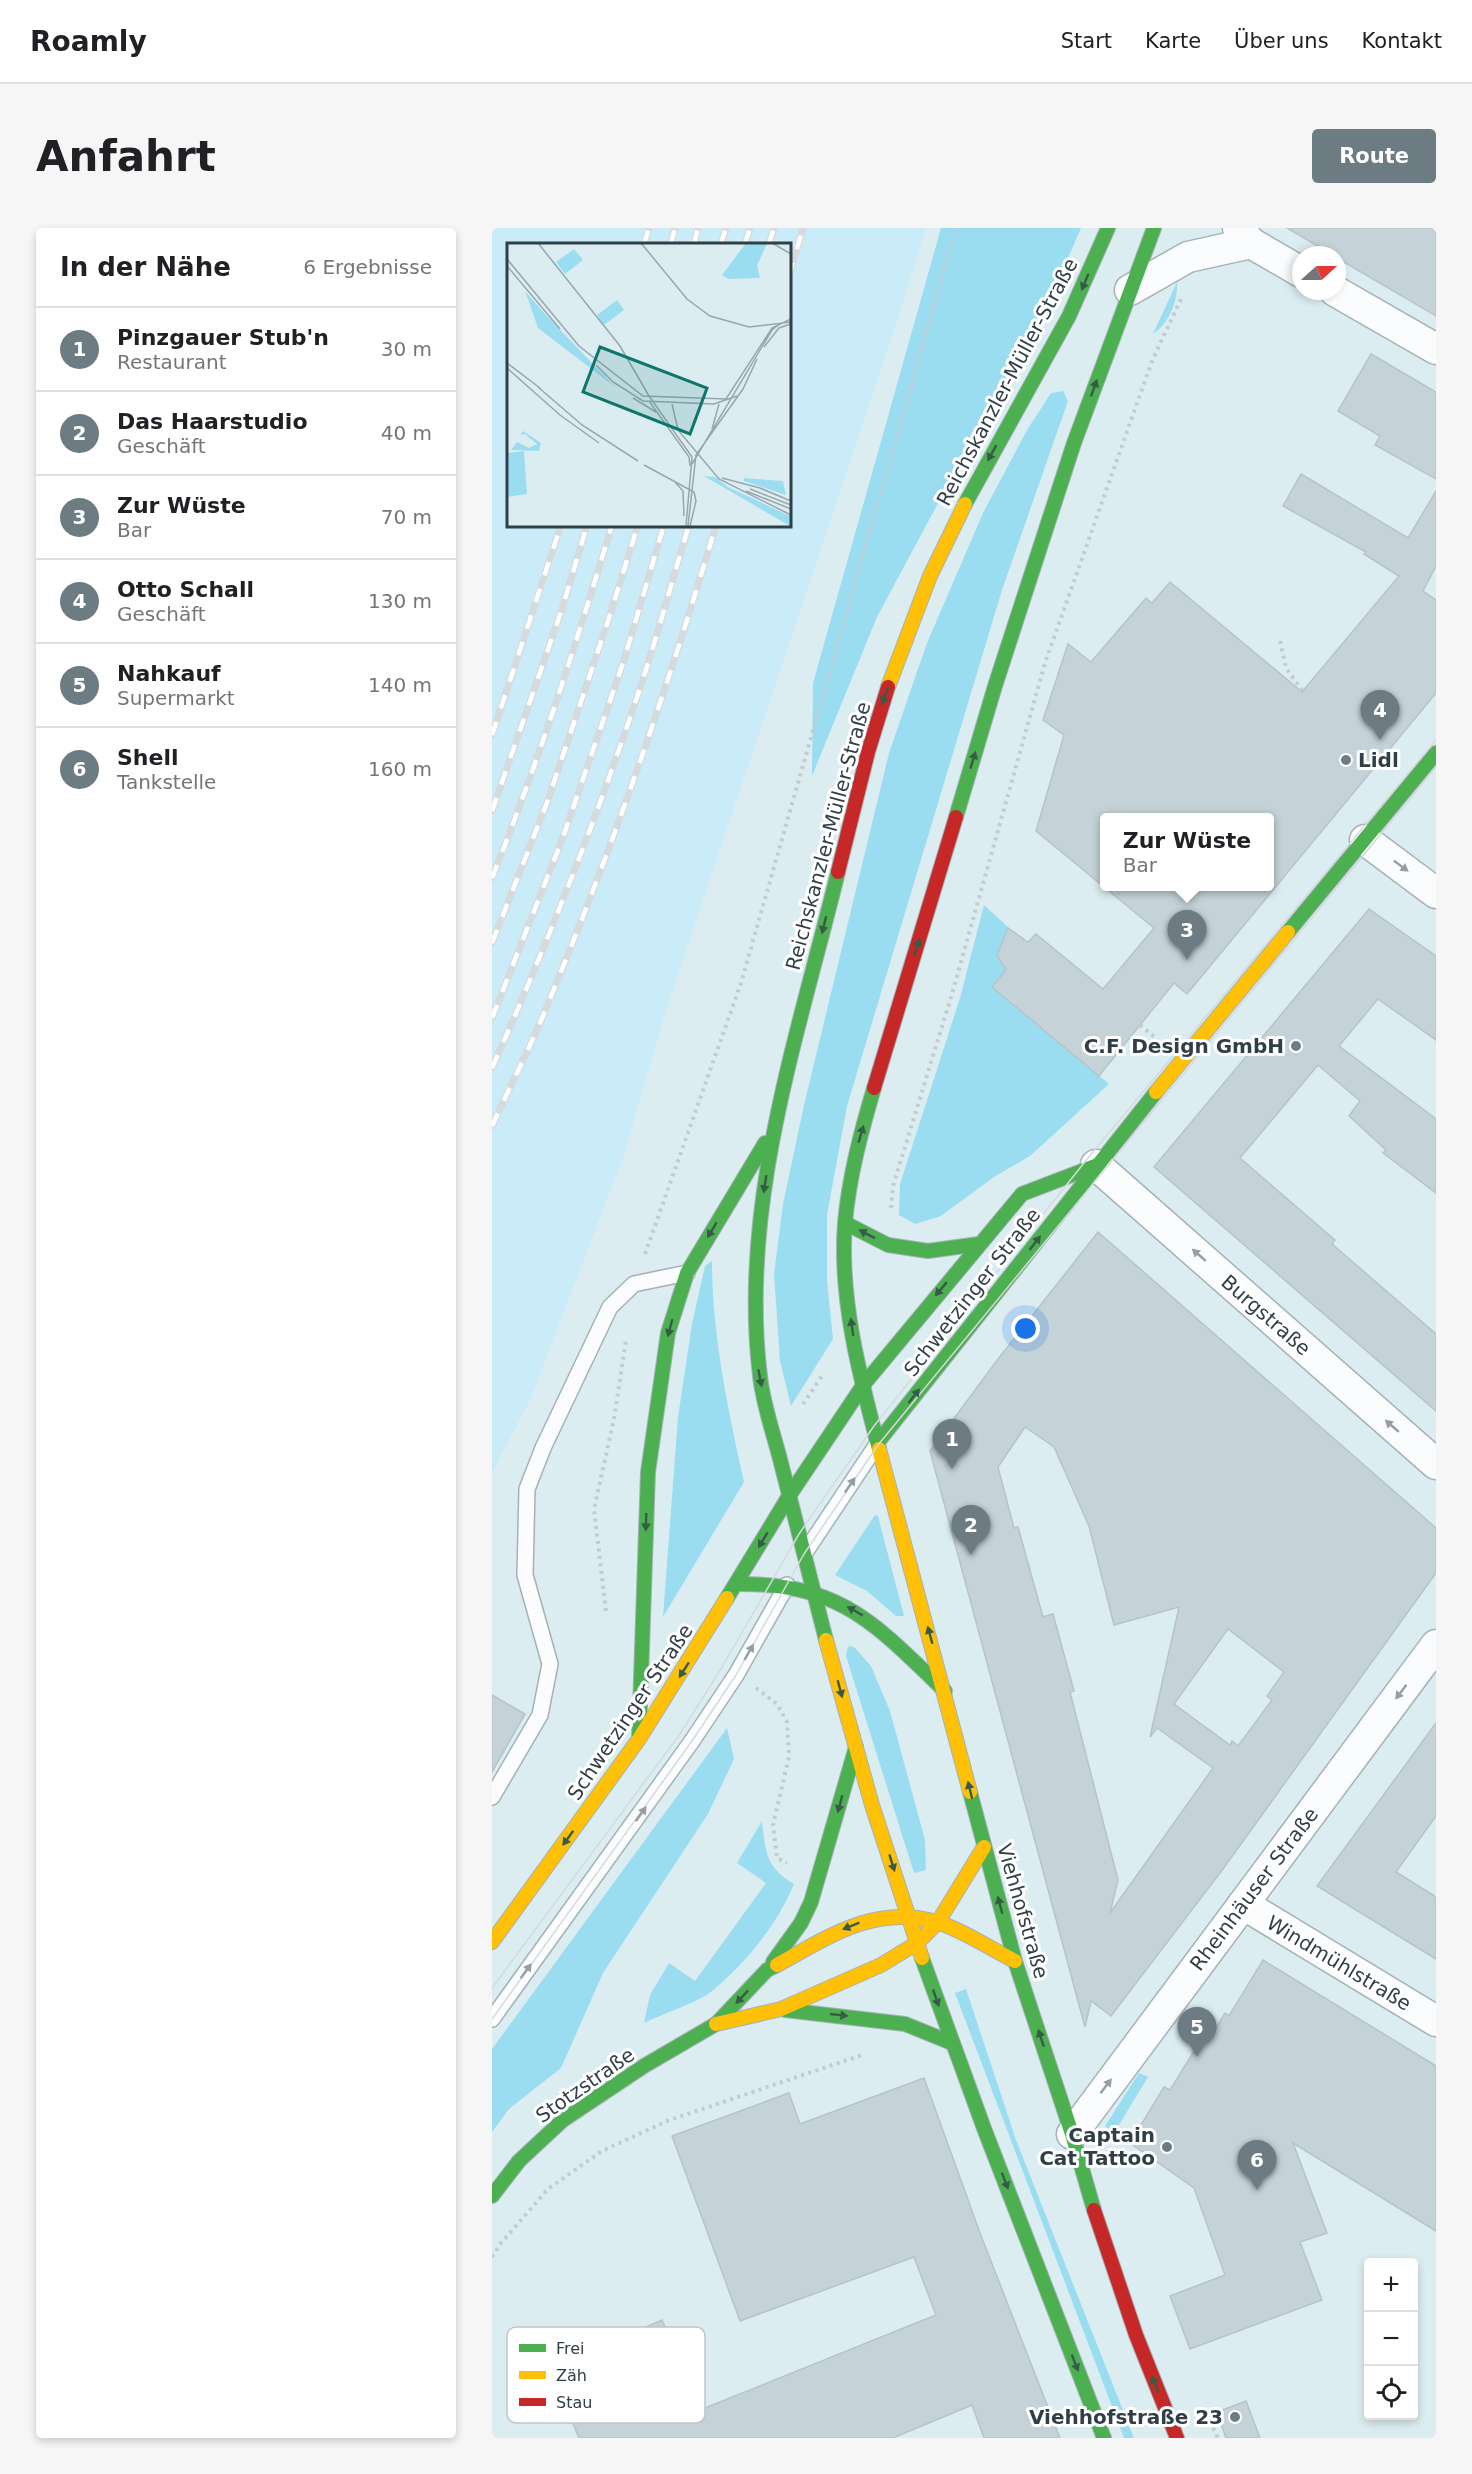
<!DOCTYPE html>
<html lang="de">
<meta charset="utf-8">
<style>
body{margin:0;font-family:"DejaVu Sans",sans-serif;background:#f6f6f6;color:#202124}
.controls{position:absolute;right:18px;bottom:18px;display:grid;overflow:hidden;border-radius:6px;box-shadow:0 3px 9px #0003}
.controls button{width:54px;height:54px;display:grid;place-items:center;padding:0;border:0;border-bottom:2px solid #e0e0e0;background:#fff;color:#202124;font:30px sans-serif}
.compass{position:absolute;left:800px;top:18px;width:54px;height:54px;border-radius:50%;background:#fff;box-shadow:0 3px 9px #0003;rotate:69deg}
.you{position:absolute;left:534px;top:1101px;width:21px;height:21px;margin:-15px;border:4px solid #fff;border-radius:50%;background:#1a73e8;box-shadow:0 0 0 9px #1a73e833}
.badge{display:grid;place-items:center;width:39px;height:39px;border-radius:50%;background:#6c7c82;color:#fff;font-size:20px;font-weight:700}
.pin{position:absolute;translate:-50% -50px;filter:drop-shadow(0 2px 3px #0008)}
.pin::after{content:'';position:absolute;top:32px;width:21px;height:18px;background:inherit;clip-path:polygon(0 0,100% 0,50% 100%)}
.popup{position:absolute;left:608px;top:585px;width:174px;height:78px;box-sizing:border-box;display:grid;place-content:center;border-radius:6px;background:#fff;filter:drop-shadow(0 2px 4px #0005);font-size:20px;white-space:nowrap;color:#757577}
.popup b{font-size:22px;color:#202124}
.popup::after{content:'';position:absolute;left:50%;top:100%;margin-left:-12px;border:12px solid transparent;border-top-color:#fff}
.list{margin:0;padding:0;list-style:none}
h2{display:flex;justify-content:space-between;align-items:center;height:78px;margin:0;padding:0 24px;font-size:26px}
h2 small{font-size:20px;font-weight:400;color:#757577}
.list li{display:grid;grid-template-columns:39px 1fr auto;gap:18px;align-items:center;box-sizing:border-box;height:84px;padding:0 24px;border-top:2px solid #e0e0e0}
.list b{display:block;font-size:22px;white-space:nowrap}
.list p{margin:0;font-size:20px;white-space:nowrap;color:#757577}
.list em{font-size:20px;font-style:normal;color:#757577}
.icon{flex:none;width:33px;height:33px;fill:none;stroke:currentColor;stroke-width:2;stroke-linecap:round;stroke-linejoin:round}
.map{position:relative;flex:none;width:944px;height:2210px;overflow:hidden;border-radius:6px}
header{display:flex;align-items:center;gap:36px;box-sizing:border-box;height:84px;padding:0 30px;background:#fff;border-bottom:2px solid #e0e0e0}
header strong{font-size:28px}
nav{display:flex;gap:33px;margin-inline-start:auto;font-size:21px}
.intro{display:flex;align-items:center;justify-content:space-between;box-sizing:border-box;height:144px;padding:0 36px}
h1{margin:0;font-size:42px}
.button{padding:15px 27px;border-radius:6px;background:#6c7c82;color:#fff;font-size:21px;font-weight:700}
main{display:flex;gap:36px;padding:0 36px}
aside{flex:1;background:#fff;border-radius:6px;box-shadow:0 3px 9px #0003}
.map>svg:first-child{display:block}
.built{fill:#caecf8;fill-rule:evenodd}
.green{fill:#9addf1}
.building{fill:#c5d3d8;stroke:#b6c4c9;stroke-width:1.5;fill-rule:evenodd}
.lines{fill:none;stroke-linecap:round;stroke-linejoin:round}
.lane-casing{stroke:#a4b2b7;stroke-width:18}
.street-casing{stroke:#a4b2b7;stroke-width:33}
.fast-casing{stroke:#a4b2b7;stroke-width:16}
.slow-casing{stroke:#a4b2b7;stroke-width:16}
.jam-casing{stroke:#a4b2b7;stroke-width:16}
.path{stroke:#c4cacd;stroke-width:4;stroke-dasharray:3 4.5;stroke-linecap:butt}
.lane{stroke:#fafcfd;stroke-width:15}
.street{stroke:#fafcfd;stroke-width:30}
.fast{stroke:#4caf50;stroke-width:14}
.slow{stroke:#ffc107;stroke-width:14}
.jam{stroke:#c62828;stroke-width:14}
.tram{stroke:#d5dadd;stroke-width:1.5}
.rail-casing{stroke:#d5dadd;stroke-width:7}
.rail{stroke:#fff;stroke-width:4.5;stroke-dasharray:14;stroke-linecap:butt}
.oneway{fill:#375b48}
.oneway2{fill:#959ea1}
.poi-dot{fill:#6c7c82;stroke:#fff;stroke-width:2}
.labels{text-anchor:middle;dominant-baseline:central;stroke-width:6;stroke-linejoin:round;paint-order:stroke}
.street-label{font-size:20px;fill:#303f45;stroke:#fff}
.poi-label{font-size:20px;font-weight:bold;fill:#303f45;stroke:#fff;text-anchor:end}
.inset-road{fill:none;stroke:#97a7ad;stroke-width:1.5}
.view{fill:#0f766e;fill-opacity:0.15;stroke:#0f766e;stroke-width:3}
.inset-edge{fill:none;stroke:#303f45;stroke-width:3}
.key{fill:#fff;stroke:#c1c5c7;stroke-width:1.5}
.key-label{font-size:16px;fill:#303f45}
</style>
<header>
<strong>Roamly</strong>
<nav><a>Start</a><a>Karte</a><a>Über uns</a><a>Kontakt</a></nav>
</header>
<div class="intro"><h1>Anfahrt</h1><a class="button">Route</a></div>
<main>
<aside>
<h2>In der Nähe<small>6 Ergebnisse</small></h2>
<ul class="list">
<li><span class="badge">1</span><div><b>Pinzgauer Stub'n</b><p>Restaurant</p></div><em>30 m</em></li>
<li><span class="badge">2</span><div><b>Das Haarstudio</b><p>Geschäft</p></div><em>40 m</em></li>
<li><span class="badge">3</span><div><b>Zur Wüste</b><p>Bar</p></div><em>70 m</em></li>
<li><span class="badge">4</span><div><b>Otto Schall</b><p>Geschäft</p></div><em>130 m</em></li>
<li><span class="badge">5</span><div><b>Nahkauf</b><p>Supermarkt</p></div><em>140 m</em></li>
<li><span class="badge">6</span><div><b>Shell</b><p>Tankstelle</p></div><em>160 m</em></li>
</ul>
</aside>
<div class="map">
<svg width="944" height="2210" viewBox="0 0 944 2210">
<rect width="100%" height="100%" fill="#dcedf2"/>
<!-- built -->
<path class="built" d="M0,0H434L404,97L173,786L131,930L38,1172L0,1245ZM16,16H297V297H16Z"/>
<!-- green -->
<g class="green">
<polygon points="449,0 589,0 570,44 385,389 320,548 321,455"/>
<path d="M685,54C686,73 677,95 661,106Z"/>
<polygon points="571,163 576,173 510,362 355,878 335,987 335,1052 341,1111 299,1178 288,1133 282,1046 291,976 312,877 397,525 435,415 491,285 535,202 559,165"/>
<polygon points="492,677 516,699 505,726 514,742 500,759 617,856 538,928 502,949 449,988 423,996 407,987 408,956 468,770"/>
<path d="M220,1033C220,1107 236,1181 252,1254L171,1389L186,1189L200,1096L213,1038Z"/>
<polygon points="383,1287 386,1288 412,1388 404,1388 375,1363 343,1347"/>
<polygon points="356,1418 362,1419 379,1438 398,1483 433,1612 434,1642 422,1645 354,1428"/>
<polygon points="235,1500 242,1531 216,1586 111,1745 69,1840 17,1881 0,1904 0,1821"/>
<path d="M270,1593C274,1625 273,1638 302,1656C285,1697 254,1735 220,1763C205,1775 170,1786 152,1795L158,1767L177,1735L203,1753L274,1655L245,1635Z"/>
<polygon points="474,1761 524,1912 642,2210 632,2210 463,1765"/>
<polygon points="647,1845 656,1849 622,1905 613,1898"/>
</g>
<!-- building -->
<g class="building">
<polygon points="795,0 944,0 944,88 845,30 845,27 841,27"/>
<polygon points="879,126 944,164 944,251 883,217 888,208 846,183"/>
<path d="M809,246L916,310L944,263V338L931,363L944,372V465L695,766L682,755L607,848L500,759L514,742L505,727L516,700L536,714L544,706L611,761L662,700L544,603L572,507L551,492L576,416L599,434L654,370L660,375L678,354L810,464L907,348L872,326L874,324L791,278ZM612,590H777V658H612Z"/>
<polygon points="877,681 944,728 944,812 886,771 847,818 944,891 944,965 891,925 894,922 857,888 868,873 826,837 748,930 843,1012 840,1016 944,1106 944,1183 662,939"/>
<path d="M606,1004L944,1300V1345L731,1641L619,1788L599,1773L593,1799L438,1223L506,1131ZM533,1199L562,1219L597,1298L622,1397L687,1379L658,1509L665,1500L721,1540L618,1685L626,1652L578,1464L582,1463L561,1386L551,1389L526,1299L522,1300L506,1239ZM736,1401L792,1444L775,1468L780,1472L746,1518L740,1513L738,1517L682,1476Z"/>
<polygon points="0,1467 33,1486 0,1544"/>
<polygon points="944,1495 944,1588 904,1644 944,1669 944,1731 825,1658"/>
<polygon points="771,1732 944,1838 944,2003 801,1915 835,2005 808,2014 830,2072 698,2121 678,2068 733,2047 702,1960 638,1915 672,1859 678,1862 704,1820 706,1821 711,1811 716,1813 733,1785 737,1788"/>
<polygon points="432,1850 488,2005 568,2210 492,2210 480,2177 401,2210 87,2210 58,2141 170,2092 208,2182 444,2087 422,2029 248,2093 180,1908 297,1865 308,1896"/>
<polygon points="754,2173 768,2210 734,2210 725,2184"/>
</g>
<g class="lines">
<defs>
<g id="lane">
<polyline points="314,1323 384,1218"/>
<polyline points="0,1569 48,1487 58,1436 33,1347 35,1261 51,1220 118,1079 142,1056 195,1045"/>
<polyline points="0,1791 200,1513 244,1447 295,1357"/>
</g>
<g id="street">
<polyline points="746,0 759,15 809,44"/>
<polyline points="638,62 696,29 759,15"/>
<polyline points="843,63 944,121"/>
<polyline points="873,612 944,665"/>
<polyline points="604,937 944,1236"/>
<polyline points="751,1676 944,1793"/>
<polyline points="580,1906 944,1417"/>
</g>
<g id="fast">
<polyline points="473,276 577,88 616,0"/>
<polyline points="464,589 503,458 582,215 662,0"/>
<polyline points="796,704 944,525"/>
<path d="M382,860C369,904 357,949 353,995C347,1070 368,1149 387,1221"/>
<polyline points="353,995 396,1017 436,1023 487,1016"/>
<polyline points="372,1156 530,966 603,938"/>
<polyline points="386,1214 664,864"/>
<path d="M244,1356C349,1355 382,1395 453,1463"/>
<polyline points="235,1370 297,1268 372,1156"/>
<path d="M334,1412C319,1352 303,1292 288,1231C281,1204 271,1176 268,1148C247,977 306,808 346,644"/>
<polyline points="147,1509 156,1244 176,1105 195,1045 273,915"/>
<polyline points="478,1564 523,1733 580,1906 602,1982"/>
<polyline points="430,1730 493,1903 612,2210"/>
<polyline points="281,1734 309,1695 319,1674 364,1519"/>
<polyline points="293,1782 413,1796 460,1815"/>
<polyline points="0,1968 27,1933 71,1892 152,1838 224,1796 275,1742 285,1737"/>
</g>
<g id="slow">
<polyline points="396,459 438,348 473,276"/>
<polyline points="664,864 796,704"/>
<polyline points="387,1221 478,1564"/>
<polyline points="334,1412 380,1577 430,1730"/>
<polyline points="0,1714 147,1511 235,1370"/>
<path d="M285,1737C336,1709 383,1676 444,1694C467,1700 501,1722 523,1733"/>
<polyline points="224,1796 289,1781 389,1737 425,1715 446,1694 492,1619"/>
</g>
<g id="jam">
<polyline points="346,644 376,524 396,459"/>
<polyline points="382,860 464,589"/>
<polyline points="602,1982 644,2107 685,2210"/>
</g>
</defs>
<!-- lane casing -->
<use href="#lane" class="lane-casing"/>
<!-- street casing -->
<use href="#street" class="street-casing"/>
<!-- fast casing -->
<use href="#fast" class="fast-casing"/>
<!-- slow casing -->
<use href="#slow" class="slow-casing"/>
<!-- jam casing -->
<use href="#jam" class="jam-casing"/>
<!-- path -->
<g class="path">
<polyline points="788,413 794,440 811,464"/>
<polyline points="648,797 665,811"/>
<polyline points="399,980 401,958 460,766 553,435 660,133 689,71"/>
<polyline points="153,1026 249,755 464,0"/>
<polyline points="311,1176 332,1145"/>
<polyline points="114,1383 102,1281 122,1191 134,1112"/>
<polyline points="264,1460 285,1476 295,1494 297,1529 281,1597 285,1630 295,1635"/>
<polyline points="0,2029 9,2015 56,1961 110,1923 175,1893 370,1827"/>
<polyline points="721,2200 726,2210"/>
</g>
<!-- lane -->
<use href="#lane" class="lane"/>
<!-- street -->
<use href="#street" class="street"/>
<!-- fast -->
<use href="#fast" class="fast"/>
<!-- slow -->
<use href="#slow" class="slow"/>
<!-- jam -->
<use href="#jam" class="jam"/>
<!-- tram -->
<g class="tram">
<polyline points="0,1760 188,1506 230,1439 307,1306 382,1198 596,930 944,512"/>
<polyline points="0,1791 200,1513 244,1447 312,1326 386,1217 944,539"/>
</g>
<defs>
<g id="rail">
<polyline points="152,16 157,0"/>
<polyline points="179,16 183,0"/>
<polyline points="202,16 206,0"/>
<polyline points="229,16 234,0"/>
<polyline points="253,16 258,0"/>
<polyline points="277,16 282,0"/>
<polyline points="297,48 311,0"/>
<polyline points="0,507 69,297"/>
<polyline points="0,583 70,381 95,297"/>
<path d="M0,650C46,535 84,416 120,297"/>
<polyline points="0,715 56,572 116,393 146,297"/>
<polyline points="0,790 70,612 132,432 172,297"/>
<path d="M0,840C56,714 107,585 150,454C167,402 181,349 197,297"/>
<path d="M0,898C18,858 39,818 55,778C120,621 176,460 224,297"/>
</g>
</defs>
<!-- rail casing -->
<use href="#rail" class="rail-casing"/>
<!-- rail -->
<use href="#rail" class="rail"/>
</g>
<!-- one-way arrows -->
<defs><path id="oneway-solid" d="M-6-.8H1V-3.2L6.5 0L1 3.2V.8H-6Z" transform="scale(1.5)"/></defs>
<g class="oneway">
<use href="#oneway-solid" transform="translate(593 54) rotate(113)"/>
<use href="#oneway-solid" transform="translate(602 160) rotate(-70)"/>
<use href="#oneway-solid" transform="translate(500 225) rotate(119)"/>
<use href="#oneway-solid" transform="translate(393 468) rotate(109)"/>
<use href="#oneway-solid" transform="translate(481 532) rotate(-73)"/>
<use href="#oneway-solid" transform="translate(332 697) rotate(104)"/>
<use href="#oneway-solid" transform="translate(425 719) rotate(-73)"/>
<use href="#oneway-solid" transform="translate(369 906) rotate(-74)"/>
<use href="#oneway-solid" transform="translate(273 956) rotate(99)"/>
<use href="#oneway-solid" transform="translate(220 1002) rotate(121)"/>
<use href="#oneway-solid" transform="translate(375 1006) rotate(-153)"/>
<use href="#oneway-solid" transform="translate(543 1015) rotate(-52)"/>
<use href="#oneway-solid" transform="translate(449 1061) rotate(130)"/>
<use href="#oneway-solid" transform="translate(360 1099) rotate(-98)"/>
<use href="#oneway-solid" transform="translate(178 1100) rotate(105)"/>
<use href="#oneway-solid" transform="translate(268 1150) rotate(79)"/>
<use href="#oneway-solid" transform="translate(422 1168) rotate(-52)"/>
<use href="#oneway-solid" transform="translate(154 1294) rotate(92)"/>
<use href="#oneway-solid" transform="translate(271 1312) rotate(121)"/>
<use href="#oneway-solid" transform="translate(363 1383) rotate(-150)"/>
<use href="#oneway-solid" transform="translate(438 1407) rotate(-105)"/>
<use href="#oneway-solid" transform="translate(192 1442) rotate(123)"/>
<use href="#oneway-solid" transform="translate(348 1461) rotate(75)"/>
<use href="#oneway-solid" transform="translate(478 1562) rotate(-104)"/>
<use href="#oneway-solid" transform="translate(348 1576) rotate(105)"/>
<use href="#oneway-solid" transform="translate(76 1610) rotate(126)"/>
<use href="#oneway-solid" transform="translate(400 1635) rotate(73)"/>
<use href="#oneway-solid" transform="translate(508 1677) rotate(-105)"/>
<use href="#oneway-solid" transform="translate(359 1698) rotate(158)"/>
<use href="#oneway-solid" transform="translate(250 1769) rotate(133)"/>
<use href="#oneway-solid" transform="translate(444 1770) rotate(71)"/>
<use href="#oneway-solid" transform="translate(347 1787) rotate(6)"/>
<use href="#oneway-solid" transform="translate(549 1810) rotate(-108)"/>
<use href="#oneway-solid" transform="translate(513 1953) rotate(69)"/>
<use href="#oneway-solid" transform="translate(583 2135) rotate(69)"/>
<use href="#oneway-solid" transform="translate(663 2156) rotate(-112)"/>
</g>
<g class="oneway2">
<use href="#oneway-solid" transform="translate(909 638) rotate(37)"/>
<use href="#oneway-solid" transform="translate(707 1027) rotate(-139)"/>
<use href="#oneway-solid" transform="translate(900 1198) rotate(-139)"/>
<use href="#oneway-solid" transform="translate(358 1257) rotate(-56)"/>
<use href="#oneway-solid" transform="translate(257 1424) rotate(-60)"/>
<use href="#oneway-solid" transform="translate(909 1464) rotate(127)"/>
<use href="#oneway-solid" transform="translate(149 1586) rotate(-54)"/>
<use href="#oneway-solid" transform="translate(34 1743) rotate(-54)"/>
<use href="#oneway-solid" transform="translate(614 1858) rotate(-53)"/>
</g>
<!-- markers -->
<g class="poi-dot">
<circle cx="854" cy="532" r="6"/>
<circle cx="804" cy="818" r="6"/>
<circle cx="675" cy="1919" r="6"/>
<circle cx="743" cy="2189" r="6"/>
</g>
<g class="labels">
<!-- street labels -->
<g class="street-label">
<text transform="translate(515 154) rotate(-62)">Reichskanzler-Müller-Straße</text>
<text transform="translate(336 608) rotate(-75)">Reichskanzler-Müller-Straße</text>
<text transform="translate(480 1064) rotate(-52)">Schwetzinger Straße</text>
<text transform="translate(774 1087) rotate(41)">Burgstraße</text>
<text transform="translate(138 1484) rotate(-56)">Schwetzinger Straße</text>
<text transform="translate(762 1661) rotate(-53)">Rheinhäuser Straße</text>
<text transform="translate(531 1683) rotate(74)">Viehhofstraße</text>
<text transform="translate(847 1735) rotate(31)">Windmühlstraße</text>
<text transform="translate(93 1857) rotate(-35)">Stotzstraße</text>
</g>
<!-- poi labels -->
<g class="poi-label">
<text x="866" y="532" text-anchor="start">Lidl</text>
<text x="792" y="818">C.F. Design GmbH</text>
<text x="663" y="1907">Captain<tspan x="663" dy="23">Cat Tattoo</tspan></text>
<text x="731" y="2189">Viehhofstraße 23</text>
</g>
</g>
<!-- overview -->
<g transform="translate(15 15)">
<rect width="284" height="284" fill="#dcedf2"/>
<path d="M239,0L260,1L250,22L253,35L221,36L215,32ZM67,6L76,17L58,31L49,19ZM18,48L38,71L108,144L31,85ZM110,57L117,67L97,82L90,72ZM16,188L34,200L32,208L4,207L10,199L22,205L30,201L18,191L13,192ZM17,208L20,251L0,254V210ZM197,233L208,234L221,244L283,273V283ZM237,235L276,238L279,252L237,238Z" fill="#9addf1"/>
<path class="inset-road" d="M31,0L113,103L142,153L185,214L179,283M134,0L180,56L203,73L242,84L284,79M265,0L284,11M0,16L72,103L136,153L219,156L265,85L284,76M0,23L53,86M257,104L272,85L284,81M0,120L33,145M89,122L106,139L136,158L207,161L230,153M0,125L53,172L92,200M31,144L75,182L131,218M126,155L149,169M142,158L182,214L183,223M165,161L171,187L212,236L284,272M205,186L212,161M185,221L265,87L274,80M137,222L187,249L189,258L183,283M215,235L253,245L284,258M168,239L176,248L177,273M243,246L284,262M239,248L284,266M181,283L189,212L236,146L250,116"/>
<path class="view" d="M93,104L200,145L183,191L76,149Z"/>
<rect width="284" height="284" class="inset-edge"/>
</g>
<!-- legend -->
<rect x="15" y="2099" width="198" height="96" rx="9" class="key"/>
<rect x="27" y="2116" width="27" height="8" fill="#4caf50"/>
<rect x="27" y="2143" width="27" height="8" fill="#ffc107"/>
<rect x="27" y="2170" width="27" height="8" fill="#c62828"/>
<g class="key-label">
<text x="64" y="2126">Frei</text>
<text x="64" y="2153">Zäh</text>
<text x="64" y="2180">Stau</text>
</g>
</svg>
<div class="controls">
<button>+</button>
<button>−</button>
<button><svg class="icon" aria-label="locate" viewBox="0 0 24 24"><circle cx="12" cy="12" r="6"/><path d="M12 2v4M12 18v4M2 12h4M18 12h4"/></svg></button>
</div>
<svg class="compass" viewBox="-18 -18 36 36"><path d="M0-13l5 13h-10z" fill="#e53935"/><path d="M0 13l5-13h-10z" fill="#757577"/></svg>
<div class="you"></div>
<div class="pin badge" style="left:460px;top:1241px">1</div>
<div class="pin badge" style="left:479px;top:1327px">2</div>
<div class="pin badge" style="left:695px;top:732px">3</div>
<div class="popup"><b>Zur Wüste</b>Bar</div>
<div class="pin badge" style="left:888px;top:512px">4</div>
<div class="pin badge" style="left:705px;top:1829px">5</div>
<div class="pin badge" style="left:765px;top:1962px">6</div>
</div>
</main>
